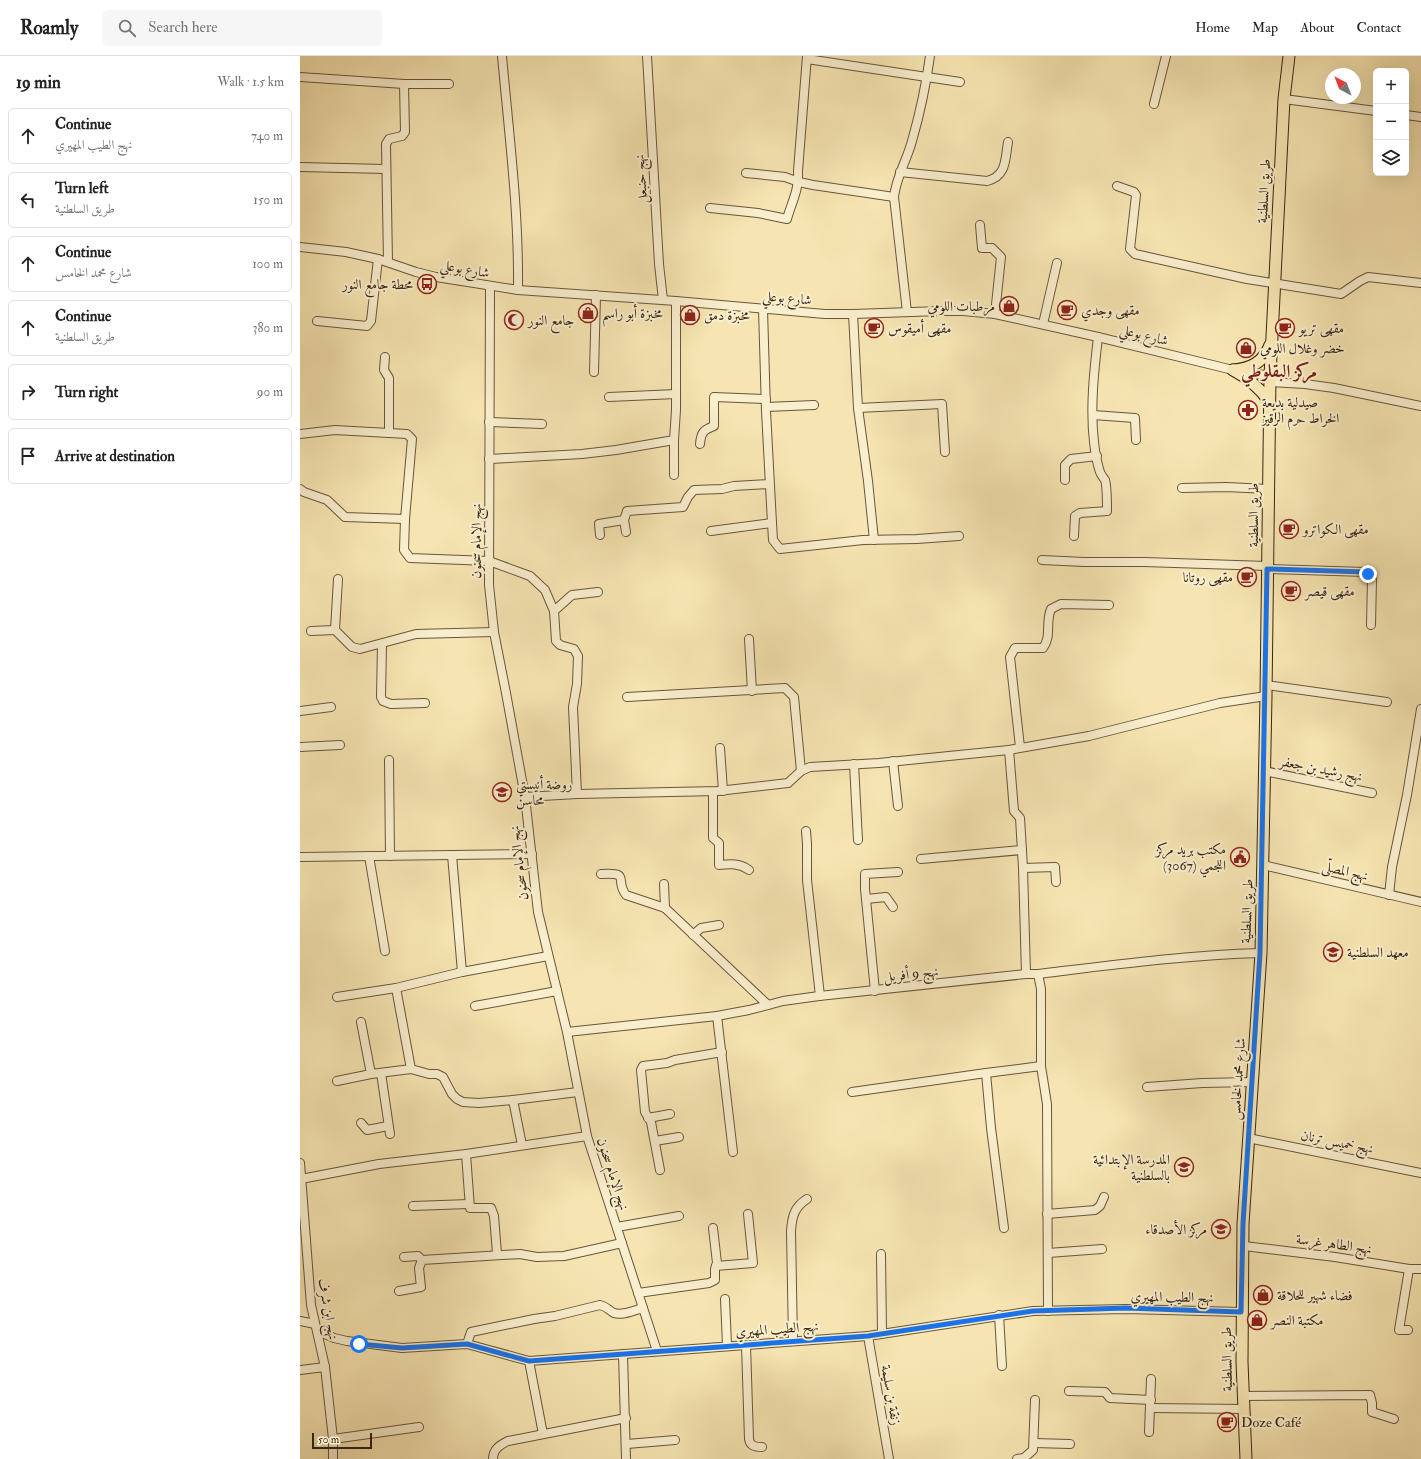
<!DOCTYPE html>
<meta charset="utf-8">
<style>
body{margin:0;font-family:"IM FELL Double Pica",Amiri,serif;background:#f6f6f6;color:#222}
.controls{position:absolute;right:12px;top:12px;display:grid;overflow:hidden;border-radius:6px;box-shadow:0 4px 16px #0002}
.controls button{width:36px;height:36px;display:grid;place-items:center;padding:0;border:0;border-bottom:1px solid #e0e0e0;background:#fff;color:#222;font:20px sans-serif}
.compass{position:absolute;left:1025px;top:12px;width:36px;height:36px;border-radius:50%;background:#fff;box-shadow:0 4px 16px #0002;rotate:318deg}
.scale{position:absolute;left:12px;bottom:10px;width:60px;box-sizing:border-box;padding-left:4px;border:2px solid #392613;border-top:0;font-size:11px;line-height:14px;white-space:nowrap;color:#392613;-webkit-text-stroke:3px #f9eecd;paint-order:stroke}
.stop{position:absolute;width:12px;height:12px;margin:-9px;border:3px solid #1a73e8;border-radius:50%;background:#fff}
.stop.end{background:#1a73e8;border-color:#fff;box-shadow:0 1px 4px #0008}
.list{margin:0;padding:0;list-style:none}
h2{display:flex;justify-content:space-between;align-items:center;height:52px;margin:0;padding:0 16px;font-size:17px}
h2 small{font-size:13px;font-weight:400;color:#767676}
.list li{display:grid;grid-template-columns:26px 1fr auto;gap:12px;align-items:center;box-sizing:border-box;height:56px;margin:0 8px 8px;padding:0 8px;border:1px solid #e0e0e0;border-radius:6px}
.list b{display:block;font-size:15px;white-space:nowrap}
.list p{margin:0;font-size:13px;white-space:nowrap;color:#767676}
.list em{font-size:13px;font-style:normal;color:#767676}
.icon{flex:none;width:22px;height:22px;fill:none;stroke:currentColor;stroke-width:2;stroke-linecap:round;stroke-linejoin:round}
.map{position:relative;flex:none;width:1121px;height:1403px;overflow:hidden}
header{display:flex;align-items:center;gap:24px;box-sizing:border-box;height:56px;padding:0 20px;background:#fff;border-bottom:1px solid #e0e0e0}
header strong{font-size:19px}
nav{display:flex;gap:22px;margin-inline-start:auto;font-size:14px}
.search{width:280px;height:36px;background:#f6f6f6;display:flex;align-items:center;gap:10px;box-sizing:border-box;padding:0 14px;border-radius:6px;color:#767676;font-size:15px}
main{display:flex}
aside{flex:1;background:#fff}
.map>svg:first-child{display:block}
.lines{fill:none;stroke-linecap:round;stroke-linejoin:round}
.minor-casing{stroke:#68563b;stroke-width:10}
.major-casing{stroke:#392613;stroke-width:13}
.minor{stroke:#f9eecd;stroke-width:8}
.major{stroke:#f6e5b2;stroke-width:11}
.route{stroke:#1a73e8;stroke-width:5}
.labels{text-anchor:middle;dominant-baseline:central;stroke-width:4;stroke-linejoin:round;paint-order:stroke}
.street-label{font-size:14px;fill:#392613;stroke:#f9eecd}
.poi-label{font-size:14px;fill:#392613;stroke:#f9eecd;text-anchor:start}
.district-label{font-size:18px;font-weight:bold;fill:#7a1f14;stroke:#f9eecd}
</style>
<header>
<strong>Roamly</strong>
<div class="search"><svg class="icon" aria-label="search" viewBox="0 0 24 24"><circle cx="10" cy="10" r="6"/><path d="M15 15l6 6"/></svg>Search here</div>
<nav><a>Home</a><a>Map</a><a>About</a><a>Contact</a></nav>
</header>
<main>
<aside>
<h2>19 min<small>Walk · 1.5 km</small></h2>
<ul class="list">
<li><svg class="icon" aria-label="ahead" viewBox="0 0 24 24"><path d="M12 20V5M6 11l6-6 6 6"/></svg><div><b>Continue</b><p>نهج الطيب المهيري</p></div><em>740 m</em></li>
<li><svg class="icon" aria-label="left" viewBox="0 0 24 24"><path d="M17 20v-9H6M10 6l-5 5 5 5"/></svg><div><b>Turn left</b><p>طريق السلطنية</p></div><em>150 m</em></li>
<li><svg class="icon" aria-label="ahead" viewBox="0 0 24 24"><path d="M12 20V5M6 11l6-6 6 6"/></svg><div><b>Continue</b><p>شارع محمد الخامس</p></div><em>100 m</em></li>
<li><svg class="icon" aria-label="ahead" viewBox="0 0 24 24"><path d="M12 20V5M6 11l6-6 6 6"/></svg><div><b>Continue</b><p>طريق السلطنية</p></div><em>380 m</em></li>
<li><svg class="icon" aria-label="right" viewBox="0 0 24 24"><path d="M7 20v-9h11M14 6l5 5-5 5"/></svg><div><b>Turn right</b></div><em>90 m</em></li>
<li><svg class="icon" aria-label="arrive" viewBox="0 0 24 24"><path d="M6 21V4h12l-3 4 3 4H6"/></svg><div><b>Arrive at destination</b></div></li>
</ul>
</aside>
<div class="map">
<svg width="1121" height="1403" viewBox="0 0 1121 1403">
<rect width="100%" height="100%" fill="#f6e5b2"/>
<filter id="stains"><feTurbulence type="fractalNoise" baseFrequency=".005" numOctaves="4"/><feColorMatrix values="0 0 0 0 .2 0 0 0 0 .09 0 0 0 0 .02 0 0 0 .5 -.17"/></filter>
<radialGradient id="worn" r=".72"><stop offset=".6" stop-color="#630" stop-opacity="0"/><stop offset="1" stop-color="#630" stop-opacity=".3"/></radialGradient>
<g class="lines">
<defs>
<g id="minor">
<path d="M202,0C209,78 219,156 218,234"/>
<polyline points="347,0 359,208 363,244"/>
<polyline points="507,3 660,26"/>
<polyline points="0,21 104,28 149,28"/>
<polyline points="984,43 1076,55"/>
<polyline points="854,48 866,0"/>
<polyline points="1106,59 1121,61"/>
<polyline points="0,111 86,113"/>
<path d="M600,116L687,125C707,120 705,103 708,86"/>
<polyline points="446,117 485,121 499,126 513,129 594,141"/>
<polyline points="817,130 834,136 836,139 830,193 835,198 947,223 1041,238 1060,225 1068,221 1121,227"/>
<path d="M410,152L458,157L487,163C492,145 499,135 498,115L507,0"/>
<polyline points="680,169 682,192 692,192 701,201 695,258"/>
<polyline points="0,191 46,196 78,203 116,216 136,221 218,234 376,245 525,258 553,258 641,255 663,255 695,258 798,281 933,314 970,320"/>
<polyline points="88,206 86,88 89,83 102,80 105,76 104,28"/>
<polyline points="190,231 189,529 194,576 206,637 225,741 238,856 267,976 287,1080 357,1295"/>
<polyline points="463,253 466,355 472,467 473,484 480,493 563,484 617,483 659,480"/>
<path d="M607,256L594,141C596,121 607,104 612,85C620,57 626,29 630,0"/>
<polyline points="553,258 558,352 568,425 574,484"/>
<polyline points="17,265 67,270 71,265 78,203"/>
<polyline points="743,268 757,207"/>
<polyline points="85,301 84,314 89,322 89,377"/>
<polyline points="294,316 296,239"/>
<polyline points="969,326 1005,328 1034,332 1121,350"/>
<polyline points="309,341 376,338"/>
<polyline points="466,351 514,349"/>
<polyline points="558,352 642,348 645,396"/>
<polyline points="793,359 835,362 836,384"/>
<polyline points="189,366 242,368"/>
<polyline points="0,378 35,374 107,378 112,383 105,463 45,461 27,444 4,436 0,433"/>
<polyline points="374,384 374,419"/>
<path d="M400,388C401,377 403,374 414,370V341L466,343"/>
<polyline points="189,403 282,398 316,394 374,384 376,354 376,245"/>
<polyline points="765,424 765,409 771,403 797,400"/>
<polyline points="882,432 926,431 968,433"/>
<polyline points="105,463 104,494 110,502 189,505 230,520 245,534 254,555 256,585 260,589 274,593 278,600 277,628 273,651 277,738"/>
<polyline points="324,464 326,476"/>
<polyline points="411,475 472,467"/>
<polyline points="300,479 299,468 324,464 327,455 383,451 388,441 394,434 422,433 434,430 469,428"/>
<path d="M774,480L775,460L780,457L807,455C807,448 807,430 805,424C803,421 801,419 800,416C797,407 795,396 794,386C790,352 794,315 798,281"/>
<polyline points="742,504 784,506 844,506 967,510"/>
<polyline points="967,513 1065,516 1068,518 1072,524 1071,569"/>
<polyline points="38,523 35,574 52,591 60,593 116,578 194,576"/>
<polyline points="254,555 272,539 298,536"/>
<polyline points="11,575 35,574"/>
<polyline points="449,583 452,635"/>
<polyline points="82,588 81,641 83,645 91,648 125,647"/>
<polyline points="966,629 1087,646"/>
<polyline points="327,641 485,632 494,641 501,715"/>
<polyline points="0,655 31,651"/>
<polyline points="0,691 40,689"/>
<path d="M720,691L710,601L715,592H743C752,580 745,567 751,553L761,548L809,549"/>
<polyline points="420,692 423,735"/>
<polyline points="709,694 714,755 720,762 723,812 726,918"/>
<polyline points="89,704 90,800"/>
<polyline points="593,705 598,750"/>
<polyline points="554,708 558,784"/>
<polyline points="964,715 1072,737"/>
<path d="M413,736V782L419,787V809C431,808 439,807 449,814"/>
<polyline points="225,741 277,738 418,735 488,727 501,715 510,711 579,707 709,694 789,680 920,647 966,640"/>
<polyline points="506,775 507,788 507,824 520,940"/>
<polyline points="152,799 162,916"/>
<polyline points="69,800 85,895"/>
<polyline points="0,801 232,798"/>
<polyline points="621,803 722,794"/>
<polyline points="963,809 1121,846"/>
<polyline points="723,812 755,811 756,826"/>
<path d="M301,818C332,816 314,824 326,839L365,852L468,949"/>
<polyline points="364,828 365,852"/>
<polyline points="1089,839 1092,811 1107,739 1121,653"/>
<polyline points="566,843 586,841 593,851"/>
<polyline points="393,879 401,872 419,869"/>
<polyline points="738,918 741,933 741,1010 747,1048 748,1255"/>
<polyline points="575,935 565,833 565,818 598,816"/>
<polyline points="37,941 96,932"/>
<polyline points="175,950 257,935"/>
<polyline points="417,960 433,1096"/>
<polyline points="61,966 71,1018 111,1013 129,1018 137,1018 143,1021 152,1038 157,1043 163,1046 179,1047 213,1044 278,1036"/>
<path d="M267,976L417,960L449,954L483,945L519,940L726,918H738C812,909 886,899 961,897"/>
<polyline points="111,1013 96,932 162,916 248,900"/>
<polyline points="81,1017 90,1078"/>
<polyline points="686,1017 691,1072 704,1172"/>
<polyline points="37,1025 71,1018"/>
<polyline points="847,1031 902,1027 953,1026"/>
<polyline points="552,1036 686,1017 741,1010"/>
<polyline points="213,1044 222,1089"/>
<polyline points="348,1062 370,1058"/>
<polyline points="61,1067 67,1074 88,1070"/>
<polyline points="948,1082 1121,1117"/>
<polyline points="355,1085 379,1081"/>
<polyline points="166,1098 287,1080"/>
<polyline points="0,1107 11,1249 25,1311 33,1383 33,1403"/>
<polyline points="360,1114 351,1066 345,1056 341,1014 343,1010 367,1007 375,1004 422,996"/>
<polyline points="1,1123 79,1108 166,1098 170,1152 191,1152 194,1160 197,1198"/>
<polyline points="113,1150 169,1148"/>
<polyline points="747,1158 795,1154 800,1150 804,1141"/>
<polyline points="317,1171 379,1160"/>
<polyline points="944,1190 1035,1201 1109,1213 1121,1213"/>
<polyline points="748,1197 802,1193"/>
<polyline points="581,1198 582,1278"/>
<polyline points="104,1201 118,1200 122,1204"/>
<polyline points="416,1210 453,1207 448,1158"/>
<polyline points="99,1235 121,1231 119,1212 122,1204 220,1198 237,1201 264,1200 322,1187"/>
<polyline points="338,1237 409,1227 415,1224 415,1213 417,1207 413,1172"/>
<polyline points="425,1243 427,1289"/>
<polyline points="699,1259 702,1310"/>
<polyline points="0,1265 15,1268"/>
<polyline points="1108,1274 1099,1274 1109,1213"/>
<polyline points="18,1275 34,1282 47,1285 102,1292 167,1288 229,1305 568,1280 733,1255 826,1253 941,1256"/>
<polyline points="568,1280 589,1403"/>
<path d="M493,1285L491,1175C492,1161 494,1151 507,1143"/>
<path d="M167,1288L171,1276L234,1263L255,1260L300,1249C308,1251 308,1254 314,1257C322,1260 335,1254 343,1252"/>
<path d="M446,1289L449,1383C450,1390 455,1391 462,1391"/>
<polyline points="323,1298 326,1403"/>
<polyline points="229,1305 243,1378"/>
<polyline points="0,1314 25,1311"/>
<polyline points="769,1335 805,1336 810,1342 851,1344"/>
<polyline points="943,1340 1070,1339 1072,1347 1072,1356 1094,1363"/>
<polyline points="850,1352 944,1353"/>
<polyline points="849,1376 851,1323"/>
<polyline points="33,1383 119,1371"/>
<polyline points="734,1387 770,1388"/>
<polyline points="327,1388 375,1384"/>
<path d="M193,1403C193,1393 200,1389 208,1385L326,1362"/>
<polyline points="717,1403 724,1402 733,1394 735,1344"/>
</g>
<g id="major">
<path d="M933,314C950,313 964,306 970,289"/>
<path d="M933,314C948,322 959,331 969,345"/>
<polyline points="946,1403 942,1306 943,1168 961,897 966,640 970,320 984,43 989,0"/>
</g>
</defs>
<!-- minor casing -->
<use href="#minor" class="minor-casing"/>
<!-- major casing -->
<use href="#major" class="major-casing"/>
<!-- minor -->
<use href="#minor" class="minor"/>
<!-- major -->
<use href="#major" class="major"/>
</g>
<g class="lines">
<!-- route -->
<polyline class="route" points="59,1288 102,1292 167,1288 229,1305 568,1280 733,1255 826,1252 941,1256 943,1168 960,897 967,513 1065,516 1068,518"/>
</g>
<!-- icons -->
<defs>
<symbol id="bus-ring" viewBox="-11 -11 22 22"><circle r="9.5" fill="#f9eecd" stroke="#8f2418" stroke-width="1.5"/><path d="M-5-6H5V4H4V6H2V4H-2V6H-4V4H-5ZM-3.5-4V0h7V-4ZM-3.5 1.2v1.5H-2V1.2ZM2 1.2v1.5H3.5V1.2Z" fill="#8f2418"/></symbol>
<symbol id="shop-ring" viewBox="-11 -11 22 22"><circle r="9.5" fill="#f9eecd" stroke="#8f2418" stroke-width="1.5"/><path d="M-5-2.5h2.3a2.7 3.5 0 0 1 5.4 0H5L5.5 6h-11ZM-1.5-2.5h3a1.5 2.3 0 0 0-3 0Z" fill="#8f2418"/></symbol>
<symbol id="cafe-ring" viewBox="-11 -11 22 22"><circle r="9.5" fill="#f9eecd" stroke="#8f2418" stroke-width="1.5"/><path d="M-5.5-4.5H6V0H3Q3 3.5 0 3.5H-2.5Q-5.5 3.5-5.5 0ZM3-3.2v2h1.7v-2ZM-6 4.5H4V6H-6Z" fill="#8f2418"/></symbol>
<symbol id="mosque-ring" viewBox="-11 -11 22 22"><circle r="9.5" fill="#f9eecd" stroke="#8f2418" stroke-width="1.5"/><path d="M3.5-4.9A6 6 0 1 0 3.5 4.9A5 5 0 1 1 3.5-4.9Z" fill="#8f2418"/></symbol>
<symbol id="pharmacy-ring" viewBox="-11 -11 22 22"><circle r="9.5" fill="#f9eecd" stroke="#8f2418" stroke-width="1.5"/><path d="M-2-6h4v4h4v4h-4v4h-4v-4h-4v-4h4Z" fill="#8f2418"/></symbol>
<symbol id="school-ring" viewBox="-11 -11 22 22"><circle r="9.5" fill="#f9eecd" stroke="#8f2418" stroke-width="1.5"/><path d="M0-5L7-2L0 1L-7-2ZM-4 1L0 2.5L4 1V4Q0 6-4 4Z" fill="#8f2418"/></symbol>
<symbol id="civic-ring" viewBox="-11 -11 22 22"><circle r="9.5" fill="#f9eecd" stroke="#8f2418" stroke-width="1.5"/><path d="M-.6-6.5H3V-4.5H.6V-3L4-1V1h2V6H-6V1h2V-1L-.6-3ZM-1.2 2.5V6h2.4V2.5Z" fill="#8f2418"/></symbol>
</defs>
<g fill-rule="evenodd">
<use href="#bus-ring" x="116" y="217" width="22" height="22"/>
<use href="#shop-ring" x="698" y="239" width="22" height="22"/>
<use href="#cafe-ring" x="756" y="243" width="22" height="22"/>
<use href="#shop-ring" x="277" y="246" width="22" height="22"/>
<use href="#shop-ring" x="379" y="248" width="22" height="22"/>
<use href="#mosque-ring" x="203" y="253" width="22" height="22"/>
<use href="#cafe-ring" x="563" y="261" width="22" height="22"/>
<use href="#cafe-ring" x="974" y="261" width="22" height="22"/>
<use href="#shop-ring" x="935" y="281" width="22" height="22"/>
<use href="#pharmacy-ring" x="937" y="343" width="22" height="22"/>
<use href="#cafe-ring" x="978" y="462" width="22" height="22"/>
<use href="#cafe-ring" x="936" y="510" width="22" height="22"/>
<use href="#cafe-ring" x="980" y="524" width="22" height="22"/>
<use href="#school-ring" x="191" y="725" width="22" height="22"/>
<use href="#civic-ring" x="929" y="790" width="22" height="22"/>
<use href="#school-ring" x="1022" y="885" width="22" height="22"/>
<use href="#school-ring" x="873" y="1100" width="22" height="22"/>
<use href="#school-ring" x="910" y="1162" width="22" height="22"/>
<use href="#shop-ring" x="952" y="1228" width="22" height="22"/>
<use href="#shop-ring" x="946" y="1253" width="22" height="22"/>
<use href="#cafe-ring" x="916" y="1355" width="22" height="22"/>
</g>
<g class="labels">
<!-- street labels -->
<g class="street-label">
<text transform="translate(341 123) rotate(-94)">نهج حنبعل</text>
<text transform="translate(964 135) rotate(-87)">طريق السلطنية</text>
<text transform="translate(165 213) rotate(10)">شارع بوعلي</text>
<text transform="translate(487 242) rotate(5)">شارع بوعلي</text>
<text transform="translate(844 279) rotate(14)">شارع بوعلي</text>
<text transform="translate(953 459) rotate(-90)">طريق السلطنية</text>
<text transform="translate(176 485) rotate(-90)">نهج الإمام سحنون</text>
<text transform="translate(1021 713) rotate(11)">نهج رشيد بن جعفر</text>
<text transform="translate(219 807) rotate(-97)">نهج الإمام سحنون</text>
<text transform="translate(1045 815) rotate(13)">نهج المصلّى</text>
<text transform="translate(947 855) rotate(-88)">طريق السلطنية</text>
<text transform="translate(611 918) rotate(-6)">نهج 9 أفريل</text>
<text transform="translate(938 1023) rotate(-86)">شارع محمد الخامس</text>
<text transform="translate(1037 1086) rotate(11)">نهج خميس ترنان</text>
<text transform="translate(313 1118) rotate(72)">نهج الإمام سحنون</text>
<text transform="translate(1034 1188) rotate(8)">نهج الطاهر غرسة</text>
<text transform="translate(872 1241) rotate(1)">نهج الطيب المهيري</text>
<text transform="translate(28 1253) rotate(80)">نهج ابن شرف</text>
<text transform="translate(477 1273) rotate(-4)">نهج الطيب المهيري</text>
<text transform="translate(927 1303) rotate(-91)">طريق السلطنية</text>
<text transform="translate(591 1339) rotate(80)">زنقة بن سليمة</text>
</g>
<!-- poi labels -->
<g class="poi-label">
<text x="113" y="228" text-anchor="end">محطة جامع النور</text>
<text x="695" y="250" text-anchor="end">مرطبات اللومي</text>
<text x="781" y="254">مقهى وجدي</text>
<text x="302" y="257">مخبزة أبو راسم</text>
<text x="404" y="259">مخبزة دمق</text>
<text x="228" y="264">جامع النور</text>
<text x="588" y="272">مقهى أميقوس</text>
<text x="999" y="272">مقهى تريو</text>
<text x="960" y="292">خضر وغلال اللومي</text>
<text x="962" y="346">صيدلية بديعة<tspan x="962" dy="16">الخراط حرم الرقيز</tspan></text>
<text x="1003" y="473">مقهى الكواترو</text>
<text x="933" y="521" text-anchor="end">مقهى روتانا</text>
<text x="1005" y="535">مقهى قيصر</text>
<text x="216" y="728">روضة أنيستي<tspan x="216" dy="16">محاسن</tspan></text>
<text x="926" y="793" text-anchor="end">مكتب بريد مركز<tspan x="926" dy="16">اللجمي (3067)</tspan></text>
<text x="1047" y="896">معهد السلطنية</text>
<text x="870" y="1103" text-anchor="end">المدرسة الإبتدائية<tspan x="870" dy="16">بالسلطنية</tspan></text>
<text x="907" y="1173" text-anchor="end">مركز الأصدقاء</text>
<text x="977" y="1239">فضاء شهير للحلاقة</text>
<text x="971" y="1264">مكتبة النصر</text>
<text x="941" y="1366">Doze Café</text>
</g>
<!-- district labels -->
<g class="district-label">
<text x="979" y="315">مركز البقلوطي</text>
</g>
</g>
<rect width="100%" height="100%" filter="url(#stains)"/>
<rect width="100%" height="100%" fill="url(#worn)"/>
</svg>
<div class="controls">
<button>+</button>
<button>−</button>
<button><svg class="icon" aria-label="layers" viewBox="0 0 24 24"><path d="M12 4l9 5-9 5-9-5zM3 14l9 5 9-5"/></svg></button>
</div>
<svg class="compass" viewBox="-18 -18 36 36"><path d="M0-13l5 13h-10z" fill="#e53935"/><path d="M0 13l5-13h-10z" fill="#767676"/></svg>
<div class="scale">50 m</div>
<div class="stop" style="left:59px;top:1288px"></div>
<div class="stop end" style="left:1068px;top:518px"></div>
</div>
</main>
